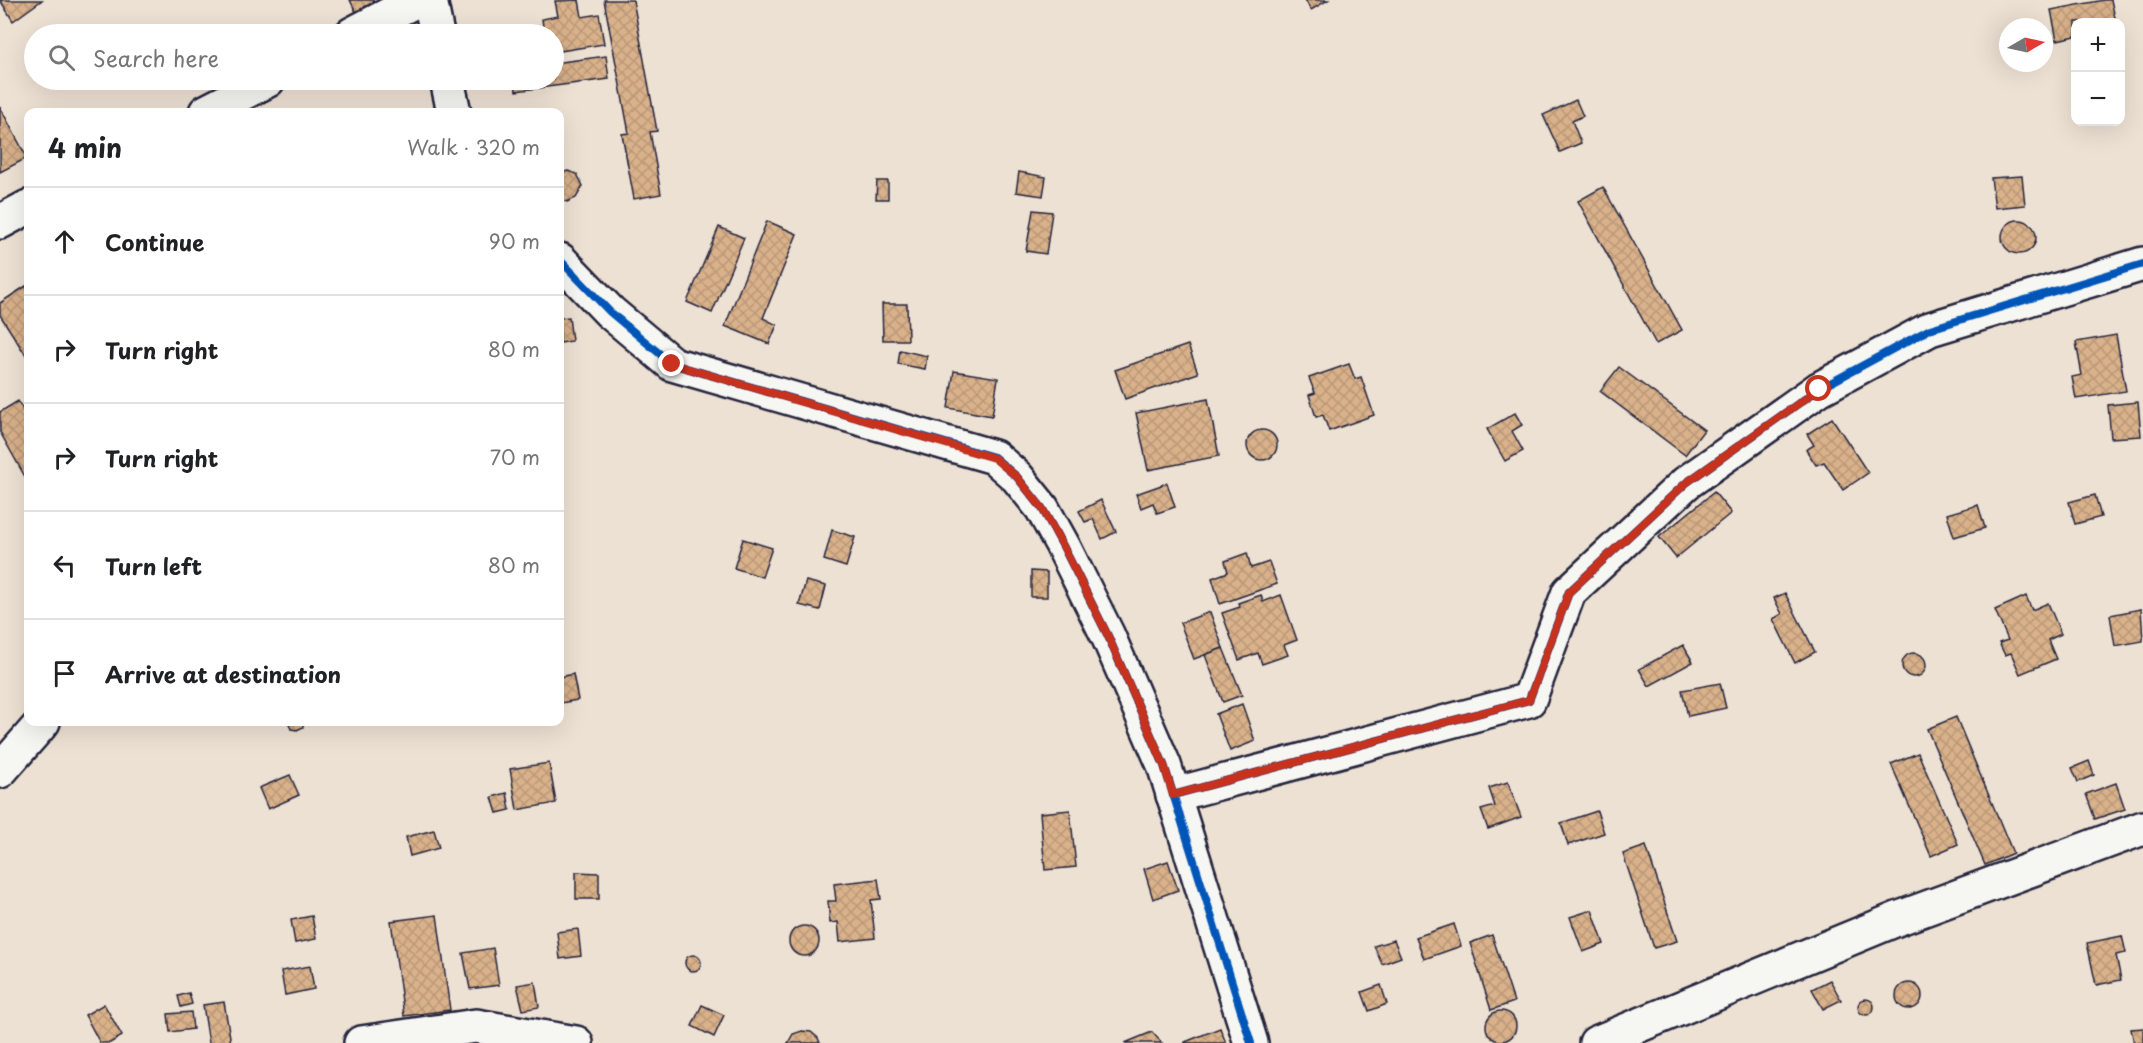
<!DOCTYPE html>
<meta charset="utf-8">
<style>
body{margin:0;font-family:"Playpen Sans",sans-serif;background:#f6f6f6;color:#202124}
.controls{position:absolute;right:18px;top:18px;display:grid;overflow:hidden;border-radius:12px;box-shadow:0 6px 24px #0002}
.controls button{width:54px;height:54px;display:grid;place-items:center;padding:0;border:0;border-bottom:2px solid #e0e0e0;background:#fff;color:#202124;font:30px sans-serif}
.compass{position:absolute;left:1999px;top:18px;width:54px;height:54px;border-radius:50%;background:#fff;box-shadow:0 6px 24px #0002;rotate:81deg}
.stop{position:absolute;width:18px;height:18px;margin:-14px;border:4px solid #c8321e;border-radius:50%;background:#fff}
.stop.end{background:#c8321e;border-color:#fff;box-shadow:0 2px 6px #0008}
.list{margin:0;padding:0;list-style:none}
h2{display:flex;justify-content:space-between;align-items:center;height:78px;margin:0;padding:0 24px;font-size:26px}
h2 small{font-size:20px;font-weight:400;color:#757577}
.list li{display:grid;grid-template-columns:39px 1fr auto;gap:18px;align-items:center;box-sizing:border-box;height:108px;padding:0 24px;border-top:2px solid #e0e0e0}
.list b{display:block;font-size:22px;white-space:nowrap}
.list em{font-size:20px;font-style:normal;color:#757577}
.icon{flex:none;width:33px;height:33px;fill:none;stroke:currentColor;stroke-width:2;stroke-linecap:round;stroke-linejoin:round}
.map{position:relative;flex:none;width:2143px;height:1043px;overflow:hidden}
.search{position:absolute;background:#fff;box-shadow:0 6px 24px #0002;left:24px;top:24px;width:540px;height:66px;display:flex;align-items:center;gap:15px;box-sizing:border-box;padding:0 21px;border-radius:33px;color:#757577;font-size:22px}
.panel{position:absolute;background:#fff;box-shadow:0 6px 24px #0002;left:24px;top:108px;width:540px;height:618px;border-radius:12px}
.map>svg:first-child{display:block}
.building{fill:url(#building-cross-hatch);stroke:#22223b;stroke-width:1.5}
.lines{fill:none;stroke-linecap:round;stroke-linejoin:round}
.minor-casing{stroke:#22223b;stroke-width:38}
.minor{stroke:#f6f6f2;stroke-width:33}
.cycleway-casing{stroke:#f6f6f2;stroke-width:11}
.cycleway{stroke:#0057b8;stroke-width:8}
.route{stroke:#c8321e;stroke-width:8}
</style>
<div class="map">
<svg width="2143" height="1043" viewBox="0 0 2143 1043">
<defs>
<pattern id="building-cross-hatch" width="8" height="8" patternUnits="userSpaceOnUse" patternTransform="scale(1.5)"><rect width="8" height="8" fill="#d9b18a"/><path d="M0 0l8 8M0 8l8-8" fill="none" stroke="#ba9878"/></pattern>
</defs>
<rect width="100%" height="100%" fill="#ede1d3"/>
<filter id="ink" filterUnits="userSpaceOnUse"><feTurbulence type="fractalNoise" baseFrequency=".0167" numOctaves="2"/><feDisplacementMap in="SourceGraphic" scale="12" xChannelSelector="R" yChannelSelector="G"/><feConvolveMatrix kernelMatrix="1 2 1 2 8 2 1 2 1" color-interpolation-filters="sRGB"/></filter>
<g filter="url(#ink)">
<!-- building -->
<g class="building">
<polygon points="0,0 42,0 13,21"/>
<polygon points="350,0 373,0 375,5 357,14"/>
<polygon points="579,0 582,17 599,14 604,44 554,52 554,34 544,34 542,19 558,16 555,1"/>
<polygon points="604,0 633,0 657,131 650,132 661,194 634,199 622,134 629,133"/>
<polygon points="1305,0 1328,0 1311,10"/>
<polygon points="2104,0 2111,0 2116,22 2076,22 2076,36 2057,40 2051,10"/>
<polygon points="606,56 609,79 516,91 515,80 554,80 554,63"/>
<polygon points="1576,100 1583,116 1572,121 1581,143 1560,152 1543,115"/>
<polygon points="0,107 27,158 0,172"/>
<polygon points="568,171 577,174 583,186 576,198 567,202 560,199 560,173"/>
<polygon points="1019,172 1046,177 1043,196 1016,192"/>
<polygon points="2022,176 2025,205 1995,208 1991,178"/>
<polygon points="877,181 888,181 888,199 876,199"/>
<polygon points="1603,187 1682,330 1656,344 1578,201"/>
<polygon points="1033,210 1052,212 1046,254 1026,251"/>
<circle cx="2019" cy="237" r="17"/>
<polygon points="767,221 797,234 763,318 777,325 769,344 725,326"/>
<polygon points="719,227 744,238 712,313 687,302"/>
<polygon points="26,286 28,291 28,356 27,357 0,315 0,303"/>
<polygon points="882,304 907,304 908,340 883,340"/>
<polygon points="569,317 572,341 560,343 560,318"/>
<polygon points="2116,335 2126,391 2076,399 2072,377 2082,375 2076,342"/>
<polygon points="1188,345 1198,373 1125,399 1115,370"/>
<polygon points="900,350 927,356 925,369 898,364"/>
<polygon points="1349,364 1355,379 1361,377 1374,415 1329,431 1323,415 1316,417 1309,395 1315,393 1309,378"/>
<polygon points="1619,367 1704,430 1685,455 1600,391"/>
<polygon points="954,371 998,378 992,416 948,408"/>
<polygon points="1208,399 1219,456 1148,470 1136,413"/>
<polygon points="18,401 28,419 28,482 0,432 0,412"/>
<polygon points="2138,402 2141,436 2111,438 2108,405"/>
<polygon points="1515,413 1522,425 1512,431 1523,451 1505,461 1487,429"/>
<polygon points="1832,418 1868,473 1843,490 1824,462 1816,465 1806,450 1814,445 1807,434"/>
<circle cx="1262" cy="445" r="15"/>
<polygon points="1167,483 1175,507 1157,513 1153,503 1141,508 1136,494"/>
<polygon points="1714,492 1731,513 1676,558 1659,537"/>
<polygon points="2095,495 2101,517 2075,524 2069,502"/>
<polygon points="1101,500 1116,532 1102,539 1093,519 1085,522 1079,511"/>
<polygon points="1978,505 1985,528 1954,537 1947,514"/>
<polygon points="832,530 855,537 846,567 824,560"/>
<polygon points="743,539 772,548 762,577 734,568"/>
<polygon points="1247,553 1251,568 1269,562 1277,584 1220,604 1212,578 1228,572 1225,561"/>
<polygon points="1031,571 1047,572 1047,597 1031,597"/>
<polygon points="806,581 826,586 820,610 799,605"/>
<polygon points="1785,593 1815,652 1795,663 1773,619 1782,614 1774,598"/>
<polygon points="1261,595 1263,602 1281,595 1297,640 1284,645 1288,655 1262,664 1258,653 1239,660 1222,613 1240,607 1238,603"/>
<polygon points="2026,596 2032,610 2048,603 2061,634 2048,640 2056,659 2020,674 2011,653 2005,655 1999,643 2008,640 1995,610"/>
<polygon points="2141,609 2143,641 2115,646 2110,615"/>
<polygon points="1210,612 1223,648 1194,659 1180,623"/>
<polygon points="1683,645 1693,662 1649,686 1639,669"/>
<polygon points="1223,648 1242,695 1223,702 1205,655"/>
<circle cx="1914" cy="665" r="12"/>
<polygon points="573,674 578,700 560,703 560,677"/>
<polygon points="1720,683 1726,708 1688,716 1682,690"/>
<polygon points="1242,704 1255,741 1230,751 1216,714"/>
<polygon points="1956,717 2013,853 1985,865 1927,729"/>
<polygon points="288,722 304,722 303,727 297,730 291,729"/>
<polygon points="1918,753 1958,844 1931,856 1891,764"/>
<polygon points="2089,761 2094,775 2078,782 2072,768"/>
<polygon points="549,763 556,803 517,810 510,769"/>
<polygon points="290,775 299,795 268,809 259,788"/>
<polygon points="1508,782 1521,817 1488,829 1481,810 1495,806 1489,788"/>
<polygon points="2116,783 2125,809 2095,819 2086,794"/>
<polygon points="507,793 510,810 497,813 492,797"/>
<polygon points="1070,810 1076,867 1045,870 1040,813"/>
<polygon points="1597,811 1604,833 1568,845 1561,823"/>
<polygon points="434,830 439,848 410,856 406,837"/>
<polygon points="1646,846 1677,941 1654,948 1623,854"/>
<polygon points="1168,861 1178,890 1153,899 1144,869"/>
<polygon points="576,872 599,873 599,899 576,899"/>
<polygon points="878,879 881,899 871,900 875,938 840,942 838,922 830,923 828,901 836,901 834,884"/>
<polygon points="1592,910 1604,944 1583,952 1570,917"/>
<polygon points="437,915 450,1010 404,1016 391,921"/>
<polygon points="312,916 316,939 295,943 291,920"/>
<polygon points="1454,924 1461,946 1424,959 1416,937"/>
<circle cx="804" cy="941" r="15"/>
<polygon points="578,929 581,956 560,959 557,932"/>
<polygon points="1492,935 1514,1002 1491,1010 1470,943"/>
<polygon points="2122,936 2126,953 2116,955 2121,980 2096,985 2087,943"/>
<polygon points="1394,940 1401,957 1382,964 1374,946"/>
<polygon points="493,948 499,985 470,989 463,953"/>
<circle cx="693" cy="963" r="8"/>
<polygon points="310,966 314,989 285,995 281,971"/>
<polygon points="1830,980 1841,1000 1823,1009 1812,989"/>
<polygon points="535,982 539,1007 523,1010 517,985"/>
<circle cx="1909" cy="996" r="13"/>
<polygon points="1381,985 1387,1004 1369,1011 1362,992"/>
<polygon points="189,993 192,1004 181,1007 178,996"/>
<circle cx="1866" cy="1007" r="8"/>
<polygon points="224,1002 231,1043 209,1043 203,1005"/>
<polygon points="104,1004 122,1036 110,1043 100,1043 85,1015"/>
<polygon points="702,1005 724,1015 714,1037 692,1026"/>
<circle cx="1501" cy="1026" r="15"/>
<polygon points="191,1012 193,1029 170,1032 168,1014"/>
<polygon points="1220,1028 1226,1043 1185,1043 1185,1042"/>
<polygon points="2143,1028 2143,1043 2134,1043 2131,1029"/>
<polygon points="802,1031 811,1032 818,1038 820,1043 788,1043 793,1034"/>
<polygon points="1152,1032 1162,1043 1125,1043"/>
</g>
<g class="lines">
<defs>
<g id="minor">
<polyline points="430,0 437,34"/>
<polyline points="352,34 417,0"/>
<polyline points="447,80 454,112"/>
<polyline points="206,112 268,80"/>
<polyline points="0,222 28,207"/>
<polyline points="560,260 610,312 672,364 994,457 1017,477 1042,508 1063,546 1108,636 1164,765 1251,1043"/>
<polyline points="0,771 43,722"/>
<polyline points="1173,795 1529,700 1569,592 1686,483 1819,389 1930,329 2143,264"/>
<polyline points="361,1043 476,1026 576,1043"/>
<polyline points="1596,1043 1897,919 2143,828"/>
</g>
</defs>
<!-- minor casing -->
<use href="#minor" class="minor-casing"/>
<!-- minor -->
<use href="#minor" class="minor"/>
<defs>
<g id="cycleway">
<polyline points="560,260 610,312 672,364 994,457 1017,477 1042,508 1063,546 1108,636 1164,765 1251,1043"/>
<polyline points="1173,795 1529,700 1569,592 1686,483 1819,389 1930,329 2143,264"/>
</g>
</defs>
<!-- cycleway casing -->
<use href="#cycleway" class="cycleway-casing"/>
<!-- cycleway -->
<use href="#cycleway" class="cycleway"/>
</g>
</g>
<g class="lines" filter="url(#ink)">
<!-- route -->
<polyline class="route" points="672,364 994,458 1017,477 1042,508 1063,546 1108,636 1164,765 1173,795 1529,700 1569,592 1686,483 1819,389"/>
</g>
</svg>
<div class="controls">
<button>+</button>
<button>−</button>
</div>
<svg class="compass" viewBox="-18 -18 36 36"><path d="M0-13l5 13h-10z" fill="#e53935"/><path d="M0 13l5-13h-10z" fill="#757577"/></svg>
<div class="stop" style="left:1819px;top:389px"></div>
<div class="stop end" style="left:672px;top:364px"></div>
<div class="search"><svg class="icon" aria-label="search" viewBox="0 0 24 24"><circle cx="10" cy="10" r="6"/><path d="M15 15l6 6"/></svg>Search here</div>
<section class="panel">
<h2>4 min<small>Walk · 320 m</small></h2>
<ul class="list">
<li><svg class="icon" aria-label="ahead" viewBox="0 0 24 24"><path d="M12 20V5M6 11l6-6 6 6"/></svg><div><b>Continue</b></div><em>90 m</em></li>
<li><svg class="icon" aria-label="right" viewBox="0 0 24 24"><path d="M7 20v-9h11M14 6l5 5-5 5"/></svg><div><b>Turn right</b></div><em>80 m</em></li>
<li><svg class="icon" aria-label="right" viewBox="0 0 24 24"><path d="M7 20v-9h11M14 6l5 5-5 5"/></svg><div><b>Turn right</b></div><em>70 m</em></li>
<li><svg class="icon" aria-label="left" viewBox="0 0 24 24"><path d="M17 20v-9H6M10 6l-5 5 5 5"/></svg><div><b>Turn left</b></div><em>80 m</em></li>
<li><svg class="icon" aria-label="arrive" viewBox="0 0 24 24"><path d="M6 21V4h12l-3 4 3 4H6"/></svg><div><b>Arrive at destination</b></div></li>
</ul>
</section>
</div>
